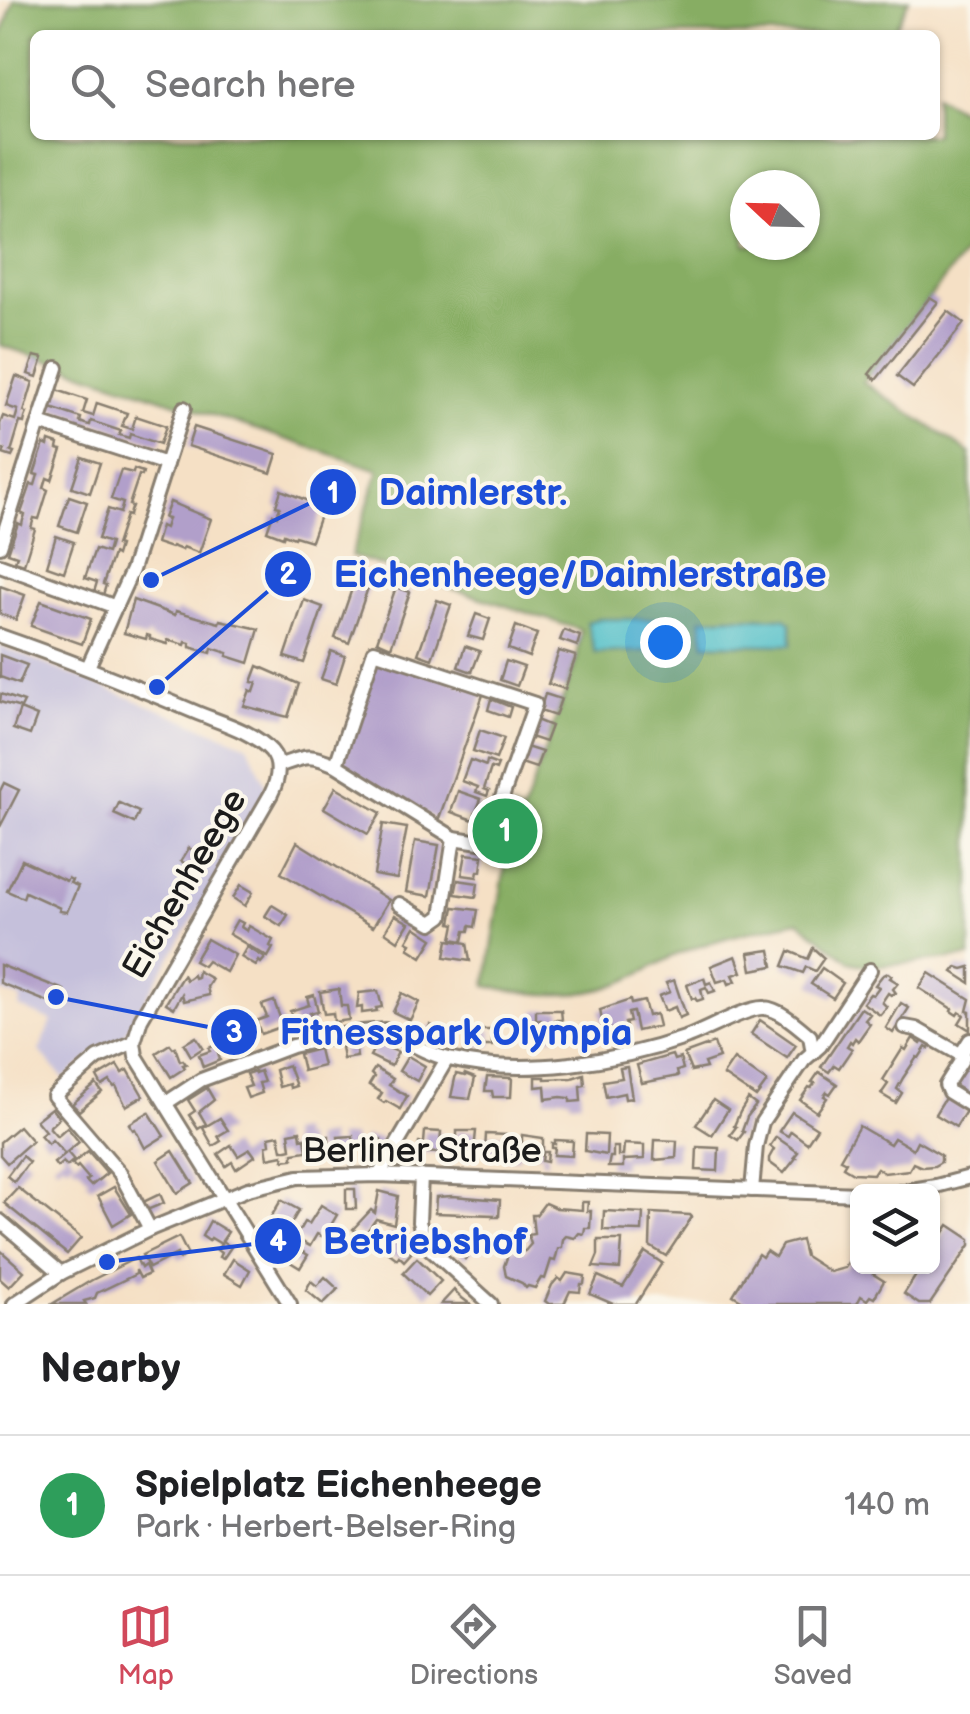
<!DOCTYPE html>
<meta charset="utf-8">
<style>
body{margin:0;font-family:"Balsamiq Sans",sans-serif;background:#f2f2f2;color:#202124}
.controls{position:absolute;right:30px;bottom:30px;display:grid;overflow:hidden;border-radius:15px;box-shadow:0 2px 8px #0004}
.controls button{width:90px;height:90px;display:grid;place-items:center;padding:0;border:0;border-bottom:2px solid #e0e0e0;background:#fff;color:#202124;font:50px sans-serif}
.compass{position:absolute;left:730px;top:170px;width:90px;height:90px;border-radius:50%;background:#fff;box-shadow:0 2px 8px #0004;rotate:292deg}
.you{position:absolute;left:665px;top:642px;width:35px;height:35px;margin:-25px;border:8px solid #fff;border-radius:50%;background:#1a73e8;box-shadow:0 0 0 15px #1a73e833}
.badge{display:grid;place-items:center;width:65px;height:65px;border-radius:50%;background:#d1495b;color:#fff;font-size:32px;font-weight:700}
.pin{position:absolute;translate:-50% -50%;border:5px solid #fff;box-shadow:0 2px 10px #0006}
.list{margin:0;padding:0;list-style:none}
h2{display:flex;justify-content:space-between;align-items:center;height:130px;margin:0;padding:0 40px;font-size:42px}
h2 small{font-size:32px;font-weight:400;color:#757577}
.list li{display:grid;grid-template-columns:65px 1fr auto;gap:30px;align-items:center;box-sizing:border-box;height:140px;padding:0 40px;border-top:2px solid #e0e0e0}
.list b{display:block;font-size:38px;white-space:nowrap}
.list p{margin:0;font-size:32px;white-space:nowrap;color:#757577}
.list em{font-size:32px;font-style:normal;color:#757577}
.icon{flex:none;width:55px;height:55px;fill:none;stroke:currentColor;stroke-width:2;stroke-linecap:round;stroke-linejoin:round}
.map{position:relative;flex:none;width:970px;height:1304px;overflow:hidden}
.search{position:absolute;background:#fff;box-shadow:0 2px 8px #0004;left:30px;right:30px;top:30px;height:110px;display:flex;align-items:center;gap:25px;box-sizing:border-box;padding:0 35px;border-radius:15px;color:#757577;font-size:38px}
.sheet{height:270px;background:#fff}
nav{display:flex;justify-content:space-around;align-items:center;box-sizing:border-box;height:140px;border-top:2px solid #e0e0e0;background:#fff;font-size:28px;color:#757577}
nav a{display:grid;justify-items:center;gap:5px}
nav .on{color:#d1495b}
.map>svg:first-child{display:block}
.industrial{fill:#c5c0db}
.green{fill:#aac971;stroke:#637246;stroke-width:2.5}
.forest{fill:#87ad63;stroke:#526440;stroke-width:2.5;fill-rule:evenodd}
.water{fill:#51bfc8;stroke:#366e72;stroke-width:2.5}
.building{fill:#b19fca}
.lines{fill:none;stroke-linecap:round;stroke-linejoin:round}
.minor-casing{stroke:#887e70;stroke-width:18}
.minor{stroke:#fff;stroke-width:12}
.labels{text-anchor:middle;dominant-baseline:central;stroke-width:8;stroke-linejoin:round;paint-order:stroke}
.street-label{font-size:35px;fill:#1c1c1c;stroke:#fbf7ec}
.leader{fill:none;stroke:#1d4ed8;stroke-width:4}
.callout-dot{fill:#1d4ed8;stroke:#fbf7ec;stroke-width:4}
.mark-label{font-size:30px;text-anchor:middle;font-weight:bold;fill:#fff}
.callout-label{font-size:38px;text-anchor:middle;font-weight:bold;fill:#1d4ed8;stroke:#fbf7ec;stroke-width:8;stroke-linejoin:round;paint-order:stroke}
</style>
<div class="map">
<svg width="970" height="1304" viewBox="0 0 970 1304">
<rect width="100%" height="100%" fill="#fbf7ec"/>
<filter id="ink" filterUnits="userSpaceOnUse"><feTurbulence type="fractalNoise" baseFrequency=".01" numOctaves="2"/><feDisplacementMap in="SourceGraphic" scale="20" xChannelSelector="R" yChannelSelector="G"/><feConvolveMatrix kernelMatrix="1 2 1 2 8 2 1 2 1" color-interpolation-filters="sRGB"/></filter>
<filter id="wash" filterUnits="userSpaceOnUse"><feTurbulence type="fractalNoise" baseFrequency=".0048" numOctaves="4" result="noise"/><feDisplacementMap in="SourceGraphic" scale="40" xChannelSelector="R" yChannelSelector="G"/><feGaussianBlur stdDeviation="2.25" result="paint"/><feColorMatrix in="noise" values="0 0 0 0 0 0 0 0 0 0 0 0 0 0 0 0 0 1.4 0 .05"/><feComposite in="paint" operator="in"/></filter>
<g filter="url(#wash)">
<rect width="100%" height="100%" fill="#f5e0c5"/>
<!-- industrial -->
<polygon class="industrial" points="0,646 248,745 266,786 264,795 225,866 120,1041 95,1052 64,1079 39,1051 52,1021 19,1007 21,999 0,991"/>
<!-- green -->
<polygon class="green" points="503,806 522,813 508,855 488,848"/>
<!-- forest -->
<path class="forest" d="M14,0H909L892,35H35V135H935V95L970,115V246L863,382L970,453V957L870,967L850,962L799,921C761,929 723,937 686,951C664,959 645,973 623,982C578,1001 533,995 486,986L506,860L577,659L581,630L351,556L379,470L0,345V41ZM745,185H805V245H745ZM729,617L785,618L791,624V644H705L702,619Z"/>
<!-- water -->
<g class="water">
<polygon points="729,617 785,618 791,623 791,645 705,644 701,619"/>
<polygon points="597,619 658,619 663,626 671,625 671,650 595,653 587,622"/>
</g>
<g id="blocks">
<!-- building -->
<g class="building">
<polygon points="930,297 938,302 876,380 869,374"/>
<polygon points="948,311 964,323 913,388 897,376"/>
<polygon points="34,356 43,358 37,377 28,374"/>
<polygon points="16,376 33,382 24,412 27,413 25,418 24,423 20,422 11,452 14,453 12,457 3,454 5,450 0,448 0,424 3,416 15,420 18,410 6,406"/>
<polygon points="57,390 87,400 83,413 93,416 97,403 127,413 122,426 132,429 136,416 166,426 160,444 130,434 129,438 119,435 121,431 91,421 90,425 85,424 80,422 81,418 51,408"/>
<polygon points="194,427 277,454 271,473 188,446"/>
<polygon points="49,441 58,444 57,449 62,450 52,480 47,478 44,488 48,490 39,519 34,518 31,528 35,529 24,564 15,561 17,556 8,553 18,523 22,525 23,520 25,515 21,513 31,484 35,485 38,475 34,474 44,444 48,446"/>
<polygon points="82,457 100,463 90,493 72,487"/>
<polygon points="134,469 143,472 142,476 139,475 129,505 132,506 130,511 129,516 126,515 116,545 119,546 116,556 113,554 103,584 106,585 103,595 94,592 97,582 85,578 95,549 107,553 110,543 98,539 108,509 120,513 123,503 111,499 121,470 133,473"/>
<polygon points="281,490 323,507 311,541 295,536 294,538 284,534 283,537 267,531 273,514 277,516 280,507 276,506"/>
<polygon points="69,496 87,502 77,532 59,526"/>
<polygon points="170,502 211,519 199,553 183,547 182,550 172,546 171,548 156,543 161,526 165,528 168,519 164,518"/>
<polygon points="56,536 74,542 64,572 47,566"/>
<polygon points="357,574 371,579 349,643 335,638"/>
<polygon points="0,586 25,595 16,620 0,614"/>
<polygon points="396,587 410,592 391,647 377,641"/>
<polygon points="133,600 175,615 176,611 219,623 220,620 259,629 249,663 227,656 228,653 212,648 211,653 190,647 190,643 186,642 185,645 168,640 167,644 150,639 150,636 147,635 146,639 124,633"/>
<polygon points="304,600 323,607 304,663 285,657"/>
<polygon points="437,600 451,605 432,659 418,654"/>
<polygon points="41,601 91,619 82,644 31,626"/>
<polygon points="476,614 490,619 483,640 468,636"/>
<polygon points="516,626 537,634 529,657 508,649"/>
<polygon points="564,630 580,636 577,646 560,640"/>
<polygon points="465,646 480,651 472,672 458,667"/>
<polygon points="331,651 345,656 336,684 321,679"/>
<polygon points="559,651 576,656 565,689 548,684"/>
<polygon points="0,655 27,665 19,684 0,677"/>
<polygon points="377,656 484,692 438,821 342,764"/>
<polygon points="506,661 524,667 517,686 500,680"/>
<polygon points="258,666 299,684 288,717 244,706 250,690 254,692 257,683 252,682"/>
<polygon points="1,694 24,702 21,708 0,702"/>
<polygon points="545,694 561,699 555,716 540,711"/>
<polygon points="491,699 511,707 508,717 488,710"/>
<polygon points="20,709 37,716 30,735 13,729"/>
<polygon points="536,720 551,726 545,742 530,737"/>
<polygon points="480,730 504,738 496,759 473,751"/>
<polygon points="526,747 542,752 536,768 521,763"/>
<polygon points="470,760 486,766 487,761 498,765 496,770 491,768 484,789 489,791 487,796 476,792 478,787 462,781"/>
<polygon points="4,783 19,790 0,827 0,791"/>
<polygon points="336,787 381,813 368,834 324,808"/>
<polygon points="458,791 481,799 473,820 451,812"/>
<polygon points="119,803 139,812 134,823 114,814"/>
<polygon points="383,824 407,828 397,879 374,875"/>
<polygon points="415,841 439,845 430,896 406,892"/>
<polygon points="297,842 389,900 373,927 281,873"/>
<polygon points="189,848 204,857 196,870 181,861"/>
<polygon points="466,854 483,856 481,871 478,871 477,877 462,875"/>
<polygon points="22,860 66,881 68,878 72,880 70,883 78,886 67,912 59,911 60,908 25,892 23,898 7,891"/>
<polygon points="458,880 478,883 476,897 455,894"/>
<polygon points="241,885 253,892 245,906 233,898"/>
<polygon points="272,905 288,915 281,926 265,916"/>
<polygon points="454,907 478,910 475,927 470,926 469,931 465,931 463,941 452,939 455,924 451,923"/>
<polygon points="395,915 409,923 398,941 385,932"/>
<polygon points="237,920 243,923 241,927 247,931 249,926 273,940 270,946 273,948 268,957 229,934"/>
<polygon points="415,927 433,939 422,957 408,948 411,943 407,941"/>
<polygon points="207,939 235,955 226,972 207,961 203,966 194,961"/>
<polygon points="448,940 467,943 470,961 445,957"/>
<polygon points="247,947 265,958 261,963 259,961 256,966 241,957"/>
<polygon points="813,948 824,958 815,971 806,967 803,973 783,966 789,951 808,959"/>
<polygon points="770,950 773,966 752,970 749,953"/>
<polygon points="736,956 742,972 733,975 736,981 729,984 727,979 717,982 711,966"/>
<polygon points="0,965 64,990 58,1006 0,983"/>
<polygon points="957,967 963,969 970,967 970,983 953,972"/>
<polygon points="822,968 843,983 833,998 811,984"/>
<polygon points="198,971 212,979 207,987 209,995 184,1001 182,994 174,1008 166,1003 183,975 186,980 193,975 194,978 197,977"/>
<polygon points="888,973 892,976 890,978 898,983 893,989 896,993 891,995 888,993 882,1002 887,1007 880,1015 863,1003 870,994 873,995 879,987 875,985 882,976"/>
<polygon points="929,973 970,999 967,1011 970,1012 970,1030 959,1023 964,1015 959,1012 957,1015 951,1011 952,1009 919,988"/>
<polygon points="704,978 706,984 711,982 715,991 709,993 706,987 701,989 703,999 697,1001 695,998 692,999 687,985"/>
<polygon points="674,980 686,1015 679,1018 675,1007 665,1011 659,996 670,992 666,983"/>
<polygon points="339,989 341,1006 347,1006 349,1020 334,1022 333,1013 324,1014 320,992"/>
<polygon points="378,991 382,1007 376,1008 377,1011 362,1013 362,1007 357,1008 359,993"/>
<polygon points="402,993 419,1002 410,1020 393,1012"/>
<polygon points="314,995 318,1011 310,1013 314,1026 296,1033 290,1011 309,1005 307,997"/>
<polygon points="630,1000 631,1004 644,1001 648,1016 656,1014 659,1026 637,1031 633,1012 628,1013 630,1022 625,1023 626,1026 604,1031 600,1010"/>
<polygon points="274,1001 283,1026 261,1034 256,1021 267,1017 262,1005"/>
<polygon points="901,1003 909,1008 893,1033 886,1028"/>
<polygon points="861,1008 870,1014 865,1020 870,1024 858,1041 855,1038 852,1043 850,1041 847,1046 852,1049 839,1068 834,1065 829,1072 821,1067"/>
<polygon points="536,1010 561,1010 562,1020 555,1020 555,1037 541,1037 541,1020 536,1020"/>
<polygon points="760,1020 796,1045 787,1058 751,1034"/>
<polygon points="227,1025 230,1033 246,1027 252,1041 247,1043 249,1048 230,1052 220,1027"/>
<polygon points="430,1025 446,1032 440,1044 425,1037"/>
<rect x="473" y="1030" width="19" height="16"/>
<polygon points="196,1037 203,1048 191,1056 184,1044"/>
<polygon points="913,1038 921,1044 924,1039 931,1044 929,1049 926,1047 919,1058 917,1057 903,1078 897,1089 902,1093 896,1103 881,1094 888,1084 883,1080 903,1048 906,1050"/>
<polygon points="377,1043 398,1052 391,1066 370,1056"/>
<polygon points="714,1043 719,1058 704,1063 706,1068 691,1071 684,1054"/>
<polygon points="170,1044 173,1048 175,1047 180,1061 183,1060 186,1064 183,1065 185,1068 171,1077 156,1053"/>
<polygon points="355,1044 357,1057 343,1059 341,1047"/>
<polygon points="216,1045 220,1060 203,1067 199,1055 210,1051 209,1048"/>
<polygon points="319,1049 323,1066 303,1071 299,1054"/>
<polygon points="672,1055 674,1060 680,1058 683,1069 677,1071 678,1076 642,1083 637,1065"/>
<polygon points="408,1056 425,1066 417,1081 399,1071"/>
<polygon points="734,1059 767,1082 756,1097 723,1075"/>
<polygon points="970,1060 970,1095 967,1099 959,1094 962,1090 954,1085"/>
<polygon points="117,1065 122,1073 128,1070 143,1096 126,1106 116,1086 114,1087 110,1081 102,1086 97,1077"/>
<polygon points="288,1065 296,1086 290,1088 289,1084 279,1087 275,1070"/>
<polygon points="627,1067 632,1098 625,1099 624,1093 606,1097 603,1081 622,1078 620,1068"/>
<polygon points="375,1068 393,1079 389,1085 407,1096 400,1109 386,1101 384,1103 378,1099 382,1093 369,1085 374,1077 371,1074"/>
<polygon points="255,1071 255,1073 260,1071 264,1082 259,1083 262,1093 248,1098 244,1088 251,1086 246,1074"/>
<polygon points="819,1072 837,1084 830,1094 827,1092 824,1096 827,1098 817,1112 800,1100 809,1087 811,1088 815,1083 812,1082"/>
<polygon points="456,1074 465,1076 465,1074 475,1078 470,1099 451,1097"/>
<polygon points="584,1074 585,1085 580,1086 581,1101 570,1102 570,1098 561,1097 546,1099 545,1086 536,1087 536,1077 545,1077 545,1079 572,1078"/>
<polygon points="487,1077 512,1078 511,1097 493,1097 492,1091 485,1091"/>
<polygon points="96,1084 102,1092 79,1111 72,1104"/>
<polygon points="207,1088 214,1100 199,1112 206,1124 198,1129 189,1115 195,1111 188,1100"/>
<polygon points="945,1098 966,1111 956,1127 935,1114"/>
<polygon points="748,1099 756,1105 747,1117 742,1131 744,1132 738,1140 730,1135 736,1127 734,1126 740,1112"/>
<polygon points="713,1100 728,1110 712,1135 696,1125"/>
<polygon points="51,1108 59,1118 49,1127 57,1136 67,1127 79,1142 67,1152 74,1160 67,1166 63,1162 57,1167 54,1163 65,1154 52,1140 48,1144 40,1135 45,1131 36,1120"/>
<polygon points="149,1112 164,1136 145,1148 135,1129 133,1130 129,1124"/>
<polygon points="792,1112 817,1128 807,1143 791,1131 788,1136 779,1131"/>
<polygon points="220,1118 228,1130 218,1136 221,1141 213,1146 203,1128"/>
<polygon points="19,1126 32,1141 7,1163 0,1155 0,1142"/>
<polygon points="859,1126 890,1144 894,1138 913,1149 917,1141 941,1155 941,1162 934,1166 922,1167 913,1163 909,1170 884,1173 877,1168 873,1174 853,1173 843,1167 846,1162 840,1159"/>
<polygon points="300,1131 301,1139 305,1138 307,1151 293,1153 293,1159 284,1160 283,1155 268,1158 266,1145 270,1144 269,1137 279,1135 282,1150 287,1150 291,1149 289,1133"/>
<polygon points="425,1131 441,1132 440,1145 446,1145 457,1144 457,1131 476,1131 474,1151 457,1150 456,1157 439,1157 439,1153 418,1152 419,1143 424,1143"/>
<polygon points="486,1134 506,1135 505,1146 514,1147 514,1144 519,1144 519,1158 504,1158 505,1152 485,1151"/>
<polygon points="586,1134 607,1135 606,1155 585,1151"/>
<polygon points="522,1135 543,1138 543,1152 548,1152 547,1162 542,1161 543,1154 522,1153"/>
<polygon points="329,1136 329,1145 339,1145 338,1137 353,1136 354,1149 339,1150 340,1155 322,1156 321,1150 315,1151 314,1138"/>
<polygon points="363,1137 381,1139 381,1150 363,1150"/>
<polygon points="776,1137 798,1152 794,1157 796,1158 784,1173 769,1162 769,1158 774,1149 770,1146"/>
<polygon points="555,1140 573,1141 572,1156 554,1155 555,1148 552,1148 552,1143 555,1144"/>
<polygon points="655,1140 677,1141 676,1158 654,1160"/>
<polygon points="624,1144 644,1145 644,1159 623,1160 623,1167 608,1167 610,1157 613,1157 613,1147 618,1147 618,1156 623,1156"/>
<polygon points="231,1145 238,1156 250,1149 255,1156 236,1169 232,1162 226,1166 218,1154"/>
<polygon points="697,1147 719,1148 718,1171 696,1170"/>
<polygon points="88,1151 107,1173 91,1186 86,1181 89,1179 78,1166 76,1168 72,1164"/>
<polygon points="173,1151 193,1183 177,1193 158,1161"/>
<polygon points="22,1156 29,1162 14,1182 7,1176"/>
<polygon points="114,1187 131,1214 113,1225 98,1196"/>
<polygon points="18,1188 81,1238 67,1254 4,1203"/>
<polygon points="346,1189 355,1189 356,1209 346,1209"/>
<polygon points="379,1191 398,1196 394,1224 376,1219 363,1237 353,1229 371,1210 375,1213"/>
<polygon points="160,1194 164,1203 147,1210 143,1202"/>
<polygon points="453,1196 500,1200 499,1217 493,1217 494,1215 435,1213 436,1197"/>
<polygon points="281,1200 299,1210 289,1227 271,1217"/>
<polygon points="582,1202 588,1202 587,1211 591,1211 590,1228 585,1228 584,1234 579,1233 575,1238 566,1236 563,1239 562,1247 558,1249 555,1261 551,1260 545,1279 541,1278 535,1288 528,1286 526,1288 522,1283 506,1276 504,1266 510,1249 522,1248 522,1252 525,1251 531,1244 528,1235 534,1234 532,1215 536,1215 545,1203 556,1208 582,1210"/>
<polygon points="321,1205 337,1215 324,1237 317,1234 310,1246 295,1238 304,1222 309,1224"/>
<polygon points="604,1211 643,1213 642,1231 603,1230"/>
<polygon points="651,1213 690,1215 692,1217 666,1256 650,1246"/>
<polygon points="210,1221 228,1232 222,1241 231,1247 223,1259 219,1257 221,1253 217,1250 221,1244 211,1238 209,1241 202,1236"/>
<polygon points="949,1225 970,1239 970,1245 930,1304 919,1304 904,1294 922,1266 932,1266 932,1250"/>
<polygon points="392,1233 412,1252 404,1261 399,1256 397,1259 380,1246"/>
<polygon points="291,1236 294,1238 284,1254 276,1249 283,1237 288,1240"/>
<polygon points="179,1237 188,1255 179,1259 177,1254 149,1268 142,1255"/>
<polygon points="462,1239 466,1242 468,1240 476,1247 465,1259 455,1247"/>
<polygon points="598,1240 622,1240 620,1269 593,1267 598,1255"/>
<polygon points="801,1240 805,1256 830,1272 845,1268 858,1248 858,1266 877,1266 873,1274 884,1281 874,1298 870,1296 867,1300 861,1296 857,1304 748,1304 733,1295 758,1254 762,1257 766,1251 775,1257 782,1245"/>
<polygon points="295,1247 308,1255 300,1268 287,1260"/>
<polygon points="0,1250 24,1271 9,1287 0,1279"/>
<polygon points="645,1252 662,1263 636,1304 613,1304 590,1294 598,1276 623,1287"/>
<polygon points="136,1258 141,1268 145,1265 149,1274 140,1278 136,1270 136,1274 97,1293 95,1298 84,1301 86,1304 52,1304 92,1280"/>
<polygon points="417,1258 441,1281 427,1296 403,1273"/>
<polygon points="233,1259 250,1270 242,1285 224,1274"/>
<polygon points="567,1273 585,1276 584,1284 581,1284 580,1292 570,1291 564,1304 549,1304 545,1301 552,1285 558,1278 562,1281"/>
<polygon points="325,1277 338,1289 323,1304 306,1290 311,1281 317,1286"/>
<polygon points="454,1290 462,1298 470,1304 441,1304"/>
</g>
</g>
</g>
<g filter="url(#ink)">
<use href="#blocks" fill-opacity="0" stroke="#887e70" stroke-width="2.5"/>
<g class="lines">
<defs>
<g id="minor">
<polyline points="39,423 57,368"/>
<polyline points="0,546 39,423 166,464"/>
<polyline points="0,565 116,607"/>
<path d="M0,636C66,659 131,685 195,712C219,722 253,731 271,751C282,764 278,780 271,794L141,1019L134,1042L136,1056L290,1304"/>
<polyline points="88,667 132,570 184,408"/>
<path d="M278,766C306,756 308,753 336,765L454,838L486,843L535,704L374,651L336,765"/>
<polyline points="399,904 432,923 442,916 454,838"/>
<polyline points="905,1027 916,1029 958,1053 963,1051 970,1040"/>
<polyline points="134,1042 98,1058 54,1096 120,1173 150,1229"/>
<polyline points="963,1051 963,1058 946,1085 949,1092 970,1105"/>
<path d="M166,1103L201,1080L292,1046L351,1033L385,1030C405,1040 427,1054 449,1059C521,1077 616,1062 685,1038C703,1032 749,1006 764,1008C780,1009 798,1026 810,1036L813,1053"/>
<polyline points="379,1175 447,1059"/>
<polyline points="421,1176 419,1222 426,1245 491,1304"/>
<polyline points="752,1190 756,1146 762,1122 804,1060 820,1046 870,970"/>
<polyline points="899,1192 936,1186 970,1177"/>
<polyline points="0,1221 61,1273"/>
<polyline points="14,1304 61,1273 150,1229 248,1189 298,1177 379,1175 858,1194"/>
</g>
</defs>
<!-- minor casing -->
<use href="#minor" class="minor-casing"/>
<!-- minor -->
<use href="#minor" class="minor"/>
</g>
</g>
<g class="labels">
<!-- street labels -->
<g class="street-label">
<text transform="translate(185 884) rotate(-60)">Eichenheege</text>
<text x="422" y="1151">Berliner Straße</text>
</g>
</g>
<!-- callouts -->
<path class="leader" d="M151 580L333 492M157 687L288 574M56 997L234 1032M107 1262L278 1241"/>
<g class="callout-dot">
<circle cx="151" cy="580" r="10"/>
<circle cx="157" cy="687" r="10"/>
<circle cx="56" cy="997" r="10"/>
<circle cx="107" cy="1262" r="10"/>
<circle cx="333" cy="492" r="25"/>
<circle cx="288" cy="574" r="25"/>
<circle cx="234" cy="1032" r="25"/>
<circle cx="278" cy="1241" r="25"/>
</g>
<g class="mark-label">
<text x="333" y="503">1</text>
<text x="288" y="584">2</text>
<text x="234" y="1042">3</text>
<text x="278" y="1251">4</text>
</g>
<g class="callout-label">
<text x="473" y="505">Daimlerstr.</text>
<text x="580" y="587">Eichenheege/Daimlerstraße</text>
<text x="456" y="1045">Fitnesspark Olympia</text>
<text x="425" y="1254">Betriebshof</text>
</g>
</svg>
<div class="controls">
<button><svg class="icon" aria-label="layers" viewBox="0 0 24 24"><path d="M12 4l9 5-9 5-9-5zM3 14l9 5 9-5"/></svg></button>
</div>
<svg class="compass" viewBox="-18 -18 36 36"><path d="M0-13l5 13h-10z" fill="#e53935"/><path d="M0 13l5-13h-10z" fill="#757577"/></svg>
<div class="you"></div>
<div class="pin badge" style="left:505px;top:831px;background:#2e9e5b">1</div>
<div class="search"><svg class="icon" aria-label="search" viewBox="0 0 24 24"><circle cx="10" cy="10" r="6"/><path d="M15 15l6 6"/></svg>Search here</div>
</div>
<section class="sheet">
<h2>Nearby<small></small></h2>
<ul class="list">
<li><span class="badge" style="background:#2e9e5b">1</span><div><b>Spielplatz Eichenheege</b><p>Park · Herbert-Belser-Ring</p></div><em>140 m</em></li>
</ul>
</section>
<nav>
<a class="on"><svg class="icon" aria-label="map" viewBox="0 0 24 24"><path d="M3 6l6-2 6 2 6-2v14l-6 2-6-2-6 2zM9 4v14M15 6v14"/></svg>Map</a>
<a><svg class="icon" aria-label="directions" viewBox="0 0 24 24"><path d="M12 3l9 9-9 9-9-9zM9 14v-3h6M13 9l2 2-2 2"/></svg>Directions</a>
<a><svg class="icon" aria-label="saved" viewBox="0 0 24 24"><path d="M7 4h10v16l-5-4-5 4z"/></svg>Saved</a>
</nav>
